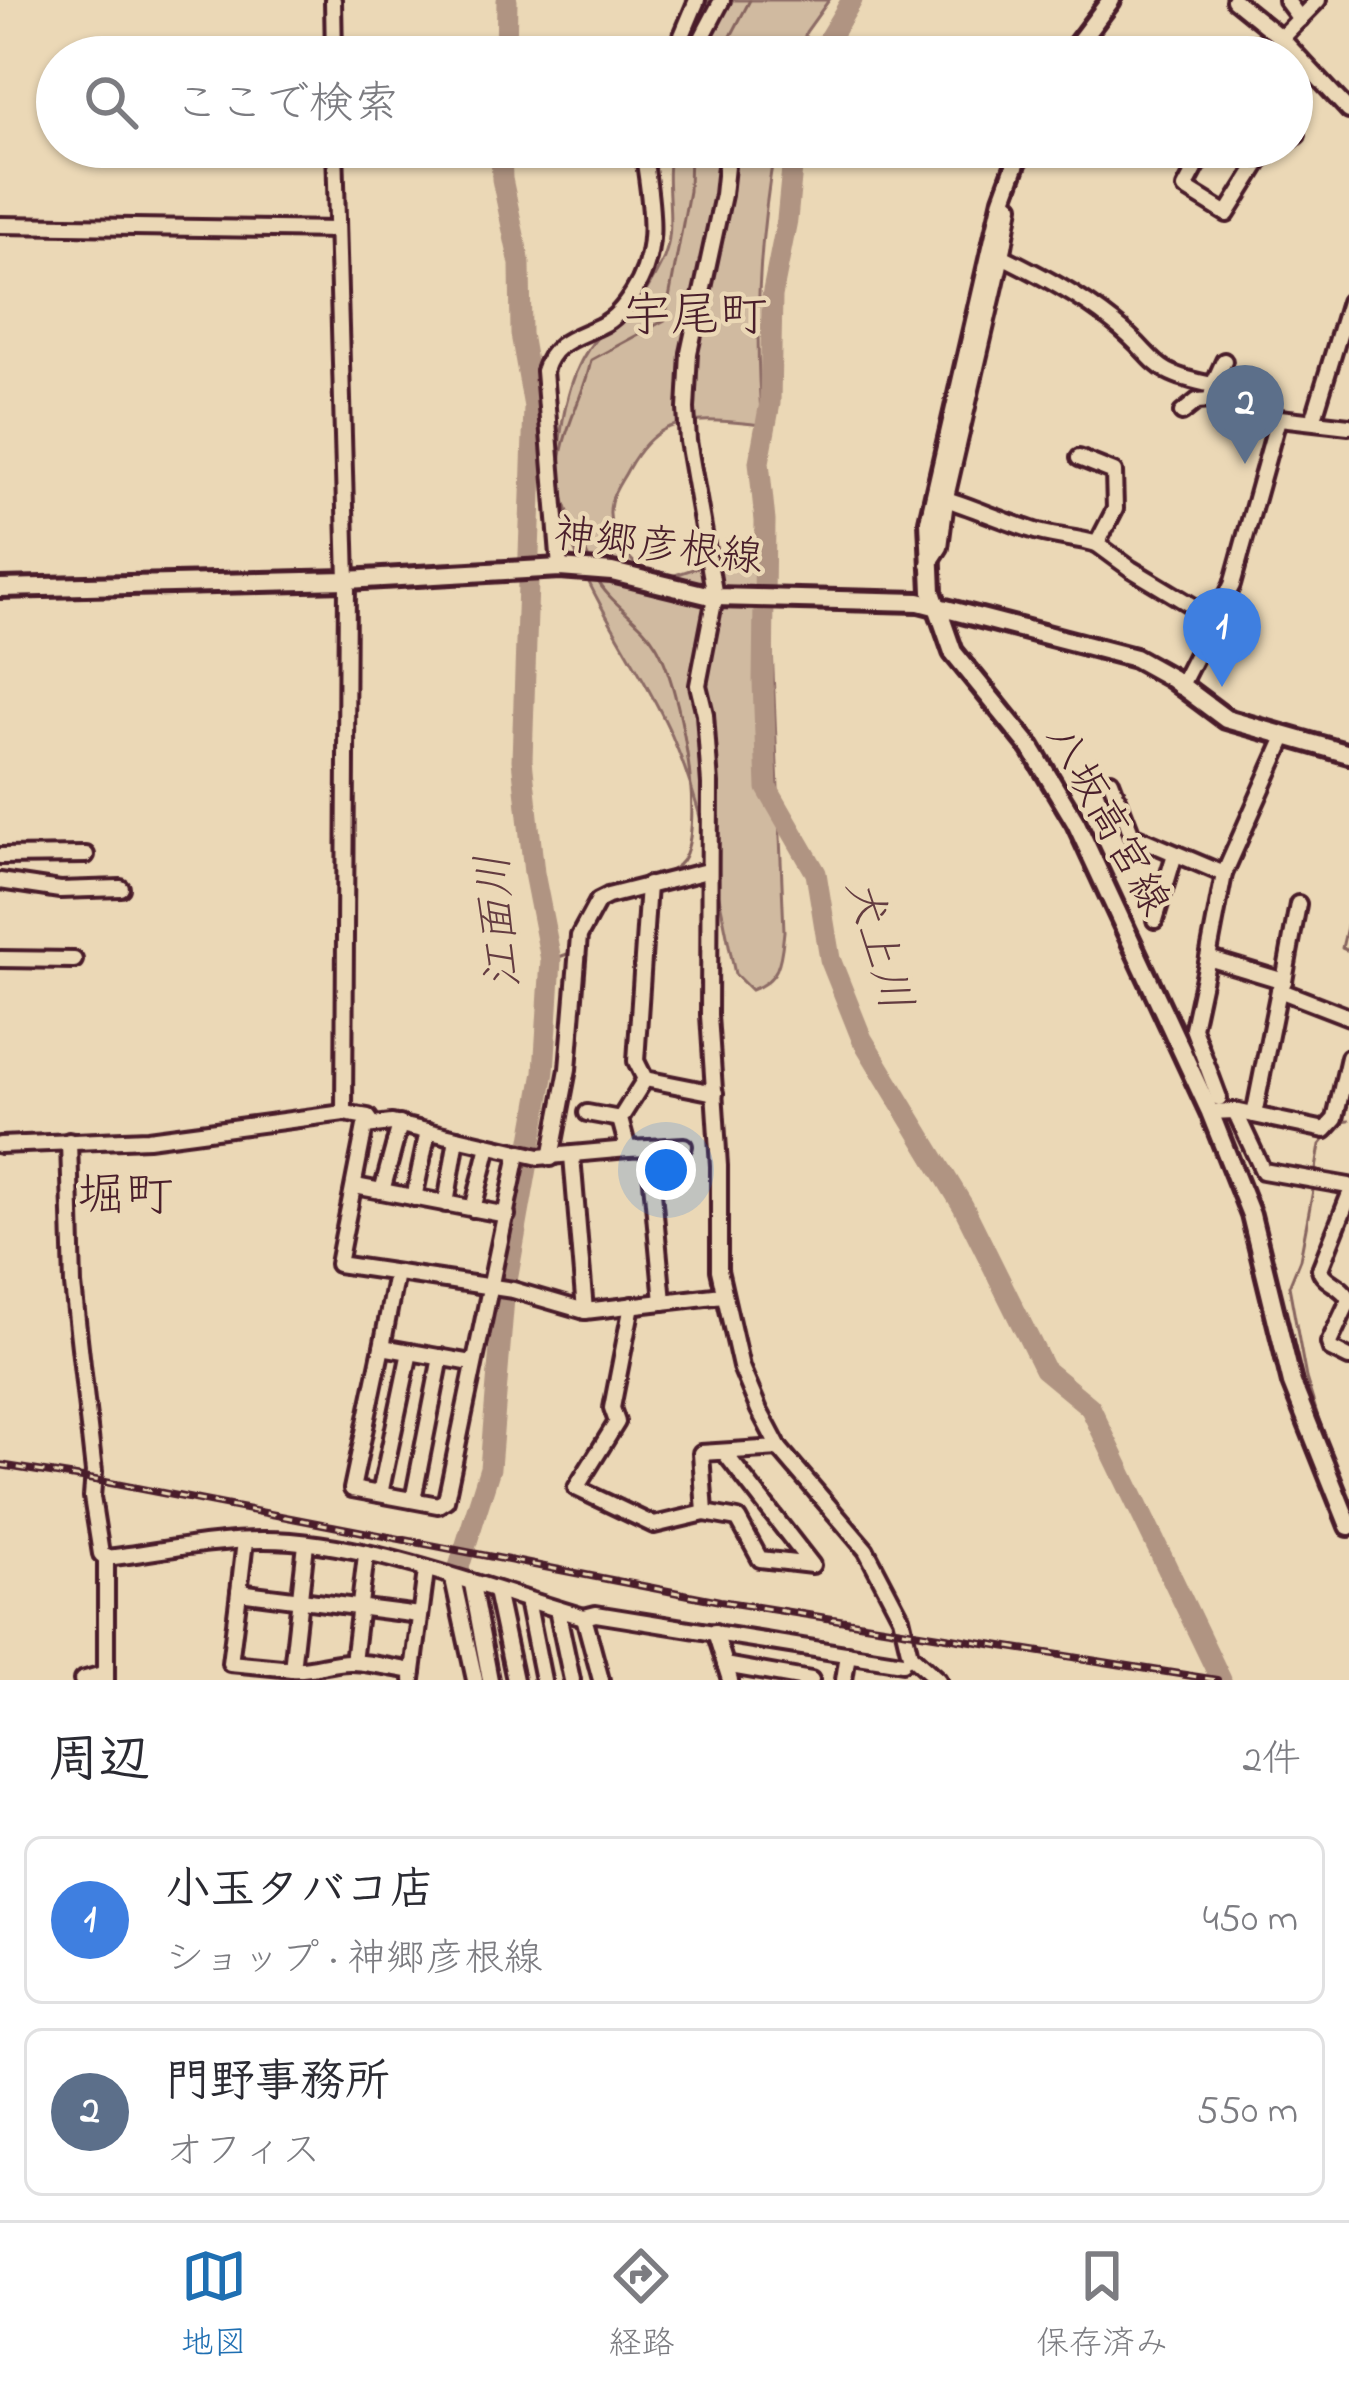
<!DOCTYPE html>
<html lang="ja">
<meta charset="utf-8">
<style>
body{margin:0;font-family:"Indie Flower","Klee One",sans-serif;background:#f7f7f7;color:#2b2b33}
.you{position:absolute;left:666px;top:1170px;width:42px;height:42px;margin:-30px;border:9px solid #fff;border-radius:50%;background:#1a73e8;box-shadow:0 0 0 18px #1a73e833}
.badge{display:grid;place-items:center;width:78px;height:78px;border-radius:50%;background:#1f6fb2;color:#fff;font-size:39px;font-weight:700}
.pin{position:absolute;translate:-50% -99px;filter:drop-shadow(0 3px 6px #0008)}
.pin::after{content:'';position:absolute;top:63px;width:42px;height:36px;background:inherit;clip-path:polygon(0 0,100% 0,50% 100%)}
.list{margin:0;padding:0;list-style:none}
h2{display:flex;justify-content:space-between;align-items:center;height:156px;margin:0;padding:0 48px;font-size:51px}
h2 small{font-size:39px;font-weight:400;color:#7c7c81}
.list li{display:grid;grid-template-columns:78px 1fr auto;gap:36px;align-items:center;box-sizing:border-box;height:168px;margin:0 24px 24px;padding:0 24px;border:3px solid #e1e1e2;border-radius:18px}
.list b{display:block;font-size:45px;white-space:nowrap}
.list p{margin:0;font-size:39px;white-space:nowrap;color:#7c7c81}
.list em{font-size:39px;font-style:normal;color:#7c7c81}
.icon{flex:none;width:66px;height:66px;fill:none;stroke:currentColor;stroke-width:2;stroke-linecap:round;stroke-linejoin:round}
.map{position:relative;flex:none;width:1349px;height:1680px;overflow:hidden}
.search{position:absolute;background:#fff;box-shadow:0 3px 9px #0004;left:36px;right:36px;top:36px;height:132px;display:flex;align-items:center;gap:30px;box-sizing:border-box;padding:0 42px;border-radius:66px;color:#7c7c81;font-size:45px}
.sheet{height:540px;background:#fff}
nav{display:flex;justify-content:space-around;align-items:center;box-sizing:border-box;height:168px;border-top:3px solid #e1e1e2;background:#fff;font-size:33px;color:#7c7c81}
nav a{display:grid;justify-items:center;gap:6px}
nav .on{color:#1f6fb2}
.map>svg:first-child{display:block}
.green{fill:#d0baa0;stroke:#8d6c66;stroke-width:3}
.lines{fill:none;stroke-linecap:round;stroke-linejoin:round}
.stream{stroke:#87655f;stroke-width:3}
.river{stroke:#b09482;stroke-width:21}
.minor-casing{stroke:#4a1f2b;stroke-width:22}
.major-casing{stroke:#4a1f2b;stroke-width:26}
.minor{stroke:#ebd8b6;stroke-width:14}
.major{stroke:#ebd8b6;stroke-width:16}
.rail-casing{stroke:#4a1f2b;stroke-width:8}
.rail{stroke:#ebd8b6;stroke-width:3;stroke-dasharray:9;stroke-linecap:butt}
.labels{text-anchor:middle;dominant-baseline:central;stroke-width:9;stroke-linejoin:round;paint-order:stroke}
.street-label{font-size:42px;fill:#4a1f2b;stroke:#ebd8b6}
.water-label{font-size:45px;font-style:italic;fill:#643c41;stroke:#ebd8b6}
.quarter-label{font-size:48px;fill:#4a1f2b;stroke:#ebd8b6}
</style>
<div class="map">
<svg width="1349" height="1680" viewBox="0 0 1349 1680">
<rect width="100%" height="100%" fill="#ebd8b6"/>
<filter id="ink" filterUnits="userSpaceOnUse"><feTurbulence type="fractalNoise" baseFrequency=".00833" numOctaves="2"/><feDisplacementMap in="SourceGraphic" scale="24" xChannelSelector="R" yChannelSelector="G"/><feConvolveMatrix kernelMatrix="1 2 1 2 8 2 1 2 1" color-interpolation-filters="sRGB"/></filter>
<g filter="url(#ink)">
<!-- green -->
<g class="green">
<polygon points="708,0 829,0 806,32 799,57 699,57"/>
<path d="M672,147H775C759,238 754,334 762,425C732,422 696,416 667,428C650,436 637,453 628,469C623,479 613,492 611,503C604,535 633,566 657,581L699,567L744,568L769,576L784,931C781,959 781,980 751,990L735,974C718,894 705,812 672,736C637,653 551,555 558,460C561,421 569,369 596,339C607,328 621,321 632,310C642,299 654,278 661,264C680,230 661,183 672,147Z"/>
</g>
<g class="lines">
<!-- stream -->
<g class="stream">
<polyline points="720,57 750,0"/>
<path d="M590,562C580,537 562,507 560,480C556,439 584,399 591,360L665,320L689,191L690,147"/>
<path d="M595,576C610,605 640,618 656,645C679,682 707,824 682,861C676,869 667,873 659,876"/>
<polyline points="592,899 606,888 626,884"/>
<polyline points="1349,918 1342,948 1349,951"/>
<polyline points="573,936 581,917"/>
<polyline points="551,960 570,953 571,945"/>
<polyline points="1340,1122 1349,1121"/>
<polyline points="1315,1175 1320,1145 1329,1134"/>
<polyline points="1314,1185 1300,1259 1289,1286 1306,1378 1321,1427"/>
</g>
<!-- river -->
<g class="river">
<polyline points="506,57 507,0"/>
<polyline points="818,57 852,0"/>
<polyline points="794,147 787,220 772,296 770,403 759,462 765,521 763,682 767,788 816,873 830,959 862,1039 963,1206 1044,1369 1090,1407 1221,1680"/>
<polyline points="474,1648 459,1567 490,1468 504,1298 544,1072 551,960 534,873 522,760 534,407 521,334 520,264 502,179 501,147"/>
</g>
<defs>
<g id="minor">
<polyline points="333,0 334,57"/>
<polyline points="1234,0 1281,38 1349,111"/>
<polyline points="1286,0 1300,19"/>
<polyline points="1281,38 1318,0"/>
<polyline points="673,57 697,0"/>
<polyline points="692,57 722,0"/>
<polyline points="1292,127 1297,135 1292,139"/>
<polyline points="335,147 347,580 344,1113"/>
<polyline points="728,147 723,195 689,353 686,409 688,441 715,597 698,685 705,714 710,784 709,1015 719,1166 719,1270 741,1367 759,1410 779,1448 866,1550 901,1617 910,1655 938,1680"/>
<polyline points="1207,147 1185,188 1227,214 1262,158 1280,147"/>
<polyline points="0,225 337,230"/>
<path d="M1002,256C1040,275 1081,296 1114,323C1161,360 1146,372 1213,385L1211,400L1245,414L1349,426"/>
<polyline points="1213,385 1224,361"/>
<polyline points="1182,413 1197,401 1211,400"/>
<polyline points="1313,421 1349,302"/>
<polyline points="1079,458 1114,472 1115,509 1097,544 1131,569 1214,619"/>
<path d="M946,499C974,508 1001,520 1029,529C1050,537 1075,537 1097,544"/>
<polyline points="929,564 940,547 947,493 1004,247 1011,206 1003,199"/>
<path d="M560,568L544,371C553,341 576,338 600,326C615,319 624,307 633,293C663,247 649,198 643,147"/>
<polyline points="1180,687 1232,585 1278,419"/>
<polyline points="1111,781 1132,835 1224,874"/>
<polyline points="0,856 86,855"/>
<polyline points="0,881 60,890 121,888"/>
<polyline points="648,885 636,1061 645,1079 715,1093"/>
<polyline points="1155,920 1175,854"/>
<polyline points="1208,958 1193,1028 1219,1098"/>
<polyline points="0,959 74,960"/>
<polyline points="1284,981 1298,904"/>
<polyline points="1279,990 1349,1017"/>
<polyline points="1235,1111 1263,1171 1349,1186"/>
<polyline points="1210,1112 1235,1111 1325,1130 1335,1119 1349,1057"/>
<polyline points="587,1113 620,1119"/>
<polyline points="1254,1115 1279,990 1284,981 1208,958 1224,874 1285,737"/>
<polyline points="69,1141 73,1285 94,1472 92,1497 101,1554 106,1558 106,1680"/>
<polyline points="0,1145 148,1139 344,1113 368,1117 373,1124"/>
<polyline points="649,1148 684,1146"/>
<polyline points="628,1149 649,1148 663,1302"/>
<polyline points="572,1156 585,1311 723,1295"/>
<polyline points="551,1158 568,1069 579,936 598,901 608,896 707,871"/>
<polyline points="355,1186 507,1215"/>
<polyline points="382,1191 400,1124"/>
<path d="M1349,1196L1320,1269C1323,1283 1344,1285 1349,1300"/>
<polyline points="414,1198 428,1131"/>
<polyline points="446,1204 457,1138"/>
<polyline points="473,1209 489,1146"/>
<polyline points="396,1273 382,1347 472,1363"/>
<polyline points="1349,1300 1329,1343 1331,1349 1349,1358"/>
<polyline points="632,1305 612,1408 617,1422 576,1488 654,1525 705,1513"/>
<polyline points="585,1311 513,1290 338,1264 365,1126 392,1123 539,1157 628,1149 620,1119 645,1079"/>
<polyline points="382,1347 352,1489 438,1505 446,1500 518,1154"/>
<polyline points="724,1452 812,1565 760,1559 738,1519 705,1513 701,1453 779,1448"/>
<polyline points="380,1494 410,1352"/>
<polyline points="413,1500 441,1357"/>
<path d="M306,1544L292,1669C313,1671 331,1661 352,1662C372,1663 393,1668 413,1671"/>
<path d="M106,1558C157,1552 210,1540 262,1540C361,1539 488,1589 584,1617"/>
<polyline points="453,1579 475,1680"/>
<polyline points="472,1584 490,1680"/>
<polyline points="496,1591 515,1680"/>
<polyline points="239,1592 245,1541"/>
<polyline points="527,1600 543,1680"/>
<polyline points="557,1609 572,1680"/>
<polyline points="715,1632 730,1680"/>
<polyline points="353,1662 366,1555"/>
<polyline points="725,1665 811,1680"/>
<polyline points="292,1669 230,1663 239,1592 419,1615"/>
<polyline points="412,1679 426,1571"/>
<polyline points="82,1680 106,1673"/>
<polyline points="601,1680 584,1617 596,1614 902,1663"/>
<polyline points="844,1680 848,1654"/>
</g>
<g id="major">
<polyline points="1068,57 1111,0"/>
<polyline points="1022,147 1003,199 929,521 932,592 953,652 1031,748 1076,823 1210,1112 1251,1215 1292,1383 1349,1526"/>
<polyline points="0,588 347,580 560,568 612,572 715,597 919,602 1135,658 1171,678 1226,719 1349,754"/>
</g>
</defs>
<!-- minor casing -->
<use href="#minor" class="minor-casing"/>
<!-- major casing -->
<use href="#major" class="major-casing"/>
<!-- minor -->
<use href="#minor" class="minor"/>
<!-- major -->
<use href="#major" class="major"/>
<defs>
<polyline id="rail" points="0,1465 95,1480 720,1601 1217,1680"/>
</defs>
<!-- rail casing -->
<use href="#rail" class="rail-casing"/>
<!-- rail -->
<use href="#rail" class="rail"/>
</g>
</g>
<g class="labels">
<!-- street labels -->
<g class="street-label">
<text transform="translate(658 548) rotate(7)">神郷彦根線</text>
<text transform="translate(1106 821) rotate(61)">八坂高宮線</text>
</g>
<!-- water labels -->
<g class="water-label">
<text transform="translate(501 921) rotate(-95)">江面川</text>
<text transform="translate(876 945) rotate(74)">犬上川</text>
</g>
<!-- quarter labels -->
<g class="quarter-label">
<text x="695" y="318">宇尾町</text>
<text x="125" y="1198">堀町</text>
</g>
</g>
</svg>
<div class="you"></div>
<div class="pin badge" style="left:1222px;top:687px;background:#3f7fe0">1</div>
<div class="pin badge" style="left:1245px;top:464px;background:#5c6f8a">2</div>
<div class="search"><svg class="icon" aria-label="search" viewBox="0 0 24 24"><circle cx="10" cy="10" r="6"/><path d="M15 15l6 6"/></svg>ここで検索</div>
</div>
<section class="sheet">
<h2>周辺<small>2件</small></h2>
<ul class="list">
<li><span class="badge" style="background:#3f7fe0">1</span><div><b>小玉タバコ店</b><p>ショップ · 神郷彦根線</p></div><em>450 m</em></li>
<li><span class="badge" style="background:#5c6f8a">2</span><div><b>門野事務所</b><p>オフィス</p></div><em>550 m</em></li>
</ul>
</section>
<nav>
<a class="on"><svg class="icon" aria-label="map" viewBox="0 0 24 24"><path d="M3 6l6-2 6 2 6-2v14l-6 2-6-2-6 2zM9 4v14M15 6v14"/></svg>地図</a>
<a><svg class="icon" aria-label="directions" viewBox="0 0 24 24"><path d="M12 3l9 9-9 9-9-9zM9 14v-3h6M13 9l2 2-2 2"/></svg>経路</a>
<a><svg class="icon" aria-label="saved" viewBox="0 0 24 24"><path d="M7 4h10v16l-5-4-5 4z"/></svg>保存済み</a>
</nav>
